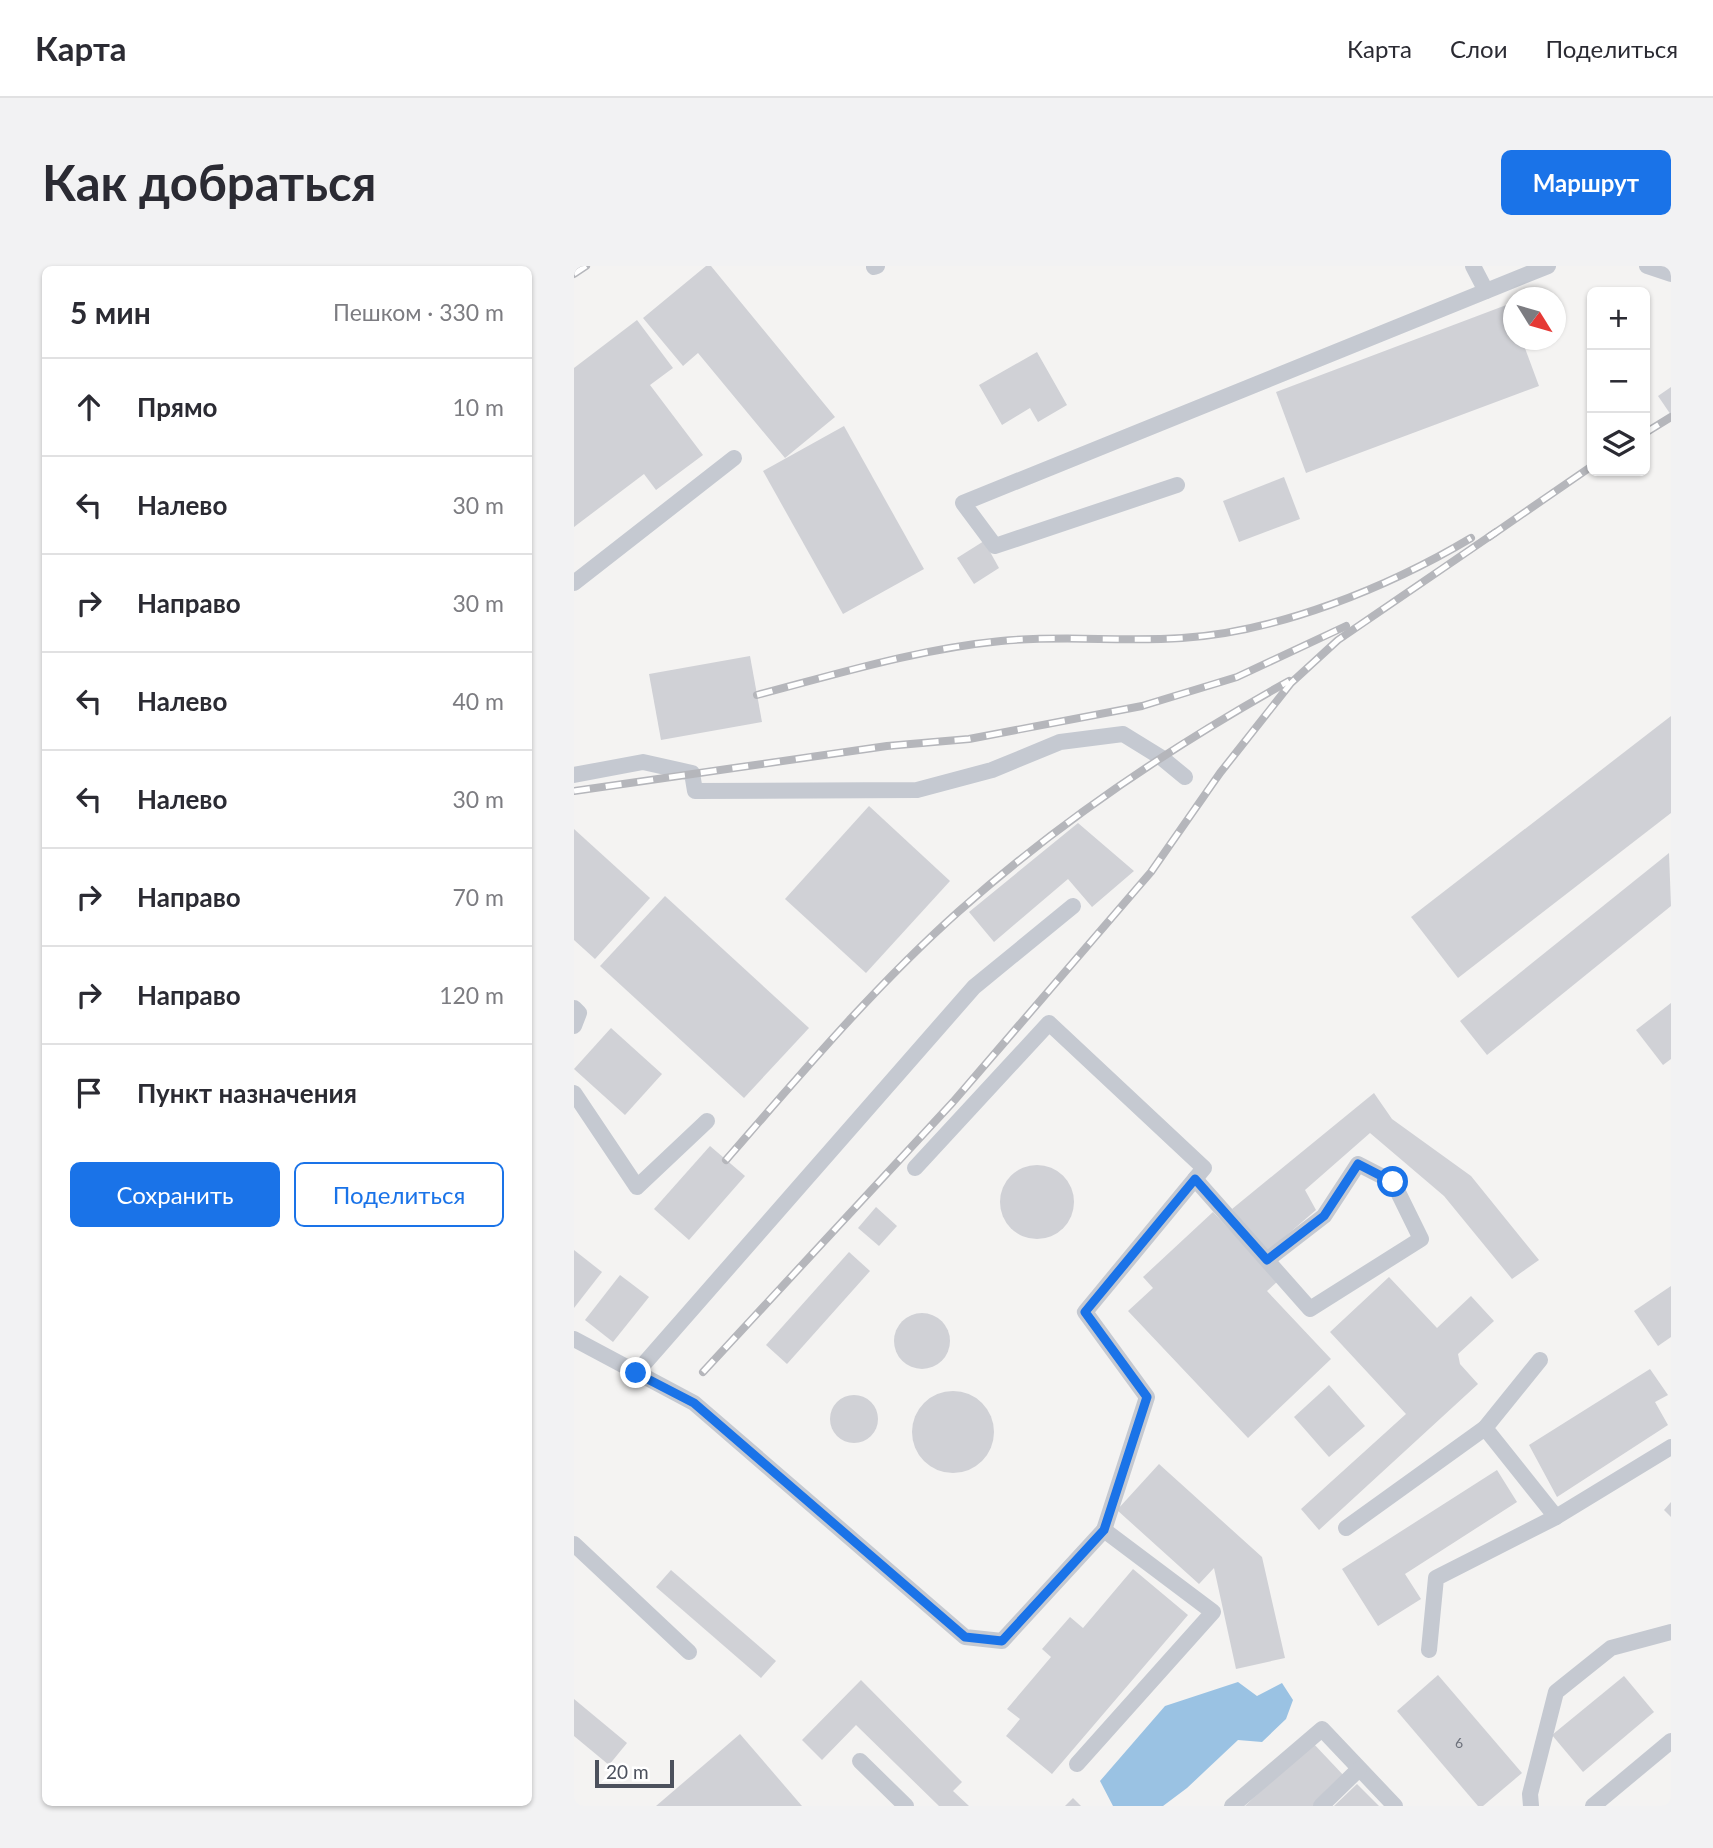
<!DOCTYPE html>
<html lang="ru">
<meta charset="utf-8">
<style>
body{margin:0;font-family:Lato,sans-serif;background:#f2f2f3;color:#2b2b33}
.controls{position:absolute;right:21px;top:21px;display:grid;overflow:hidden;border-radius:10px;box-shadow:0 2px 5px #0004}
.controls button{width:63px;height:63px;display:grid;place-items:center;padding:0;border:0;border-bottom:2px solid #e1e1e2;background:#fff;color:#2b2b33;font:35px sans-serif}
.compass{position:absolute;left:929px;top:21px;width:63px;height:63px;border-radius:50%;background:#fff;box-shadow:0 2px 5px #0004;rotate:127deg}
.scale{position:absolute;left:21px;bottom:18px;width:79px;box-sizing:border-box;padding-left:7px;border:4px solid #4c515d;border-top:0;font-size:19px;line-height:24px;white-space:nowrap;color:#4c515d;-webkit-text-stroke:5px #fff;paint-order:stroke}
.stop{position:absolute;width:21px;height:21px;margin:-16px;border:5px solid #1a73e8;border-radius:50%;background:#fff}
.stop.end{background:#1a73e8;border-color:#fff;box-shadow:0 2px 7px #0008}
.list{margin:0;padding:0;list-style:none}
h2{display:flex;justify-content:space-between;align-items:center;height:91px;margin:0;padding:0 28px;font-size:30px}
h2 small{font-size:23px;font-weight:400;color:#7c7c81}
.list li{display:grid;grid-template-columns:46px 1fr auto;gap:21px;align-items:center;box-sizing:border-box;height:98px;padding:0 28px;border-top:2px solid #e1e1e2}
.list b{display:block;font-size:26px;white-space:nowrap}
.list em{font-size:23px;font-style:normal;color:#7c7c81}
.actions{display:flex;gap:14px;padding:21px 28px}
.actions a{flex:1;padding:16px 0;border:2px solid #1a73e8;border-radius:10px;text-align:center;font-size:24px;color:#1a73e8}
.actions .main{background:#1a73e8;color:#fff}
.icon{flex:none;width:38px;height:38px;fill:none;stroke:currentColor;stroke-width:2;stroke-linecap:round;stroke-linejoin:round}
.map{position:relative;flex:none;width:1097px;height:1540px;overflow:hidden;border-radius:10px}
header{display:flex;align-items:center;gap:42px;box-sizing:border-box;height:98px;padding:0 35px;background:#fff;border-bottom:2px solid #e1e1e2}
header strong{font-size:33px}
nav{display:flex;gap:38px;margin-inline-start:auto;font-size:24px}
.intro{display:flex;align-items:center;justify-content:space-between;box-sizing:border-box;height:168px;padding:0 42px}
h1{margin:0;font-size:49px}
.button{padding:18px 32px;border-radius:10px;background:#1a73e8;color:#fff;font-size:24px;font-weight:700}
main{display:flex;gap:42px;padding:0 42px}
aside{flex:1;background:#fff;border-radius:10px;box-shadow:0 2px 5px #0004}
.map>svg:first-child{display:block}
.water{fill:#9ac2e3}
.building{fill:#d0d1d6}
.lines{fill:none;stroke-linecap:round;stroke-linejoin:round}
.lane{stroke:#c5c9d1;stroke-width:16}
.rail-casing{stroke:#b5b6bb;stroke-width:8}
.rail{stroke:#fff;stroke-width:5;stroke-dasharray:16;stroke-linecap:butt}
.route{stroke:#1a73e8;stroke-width:9}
.labels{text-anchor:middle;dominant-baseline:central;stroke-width:5;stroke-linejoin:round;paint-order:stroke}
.number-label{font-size:14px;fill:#6d717b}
</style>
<header>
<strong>Карта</strong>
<nav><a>Карта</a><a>Слои</a><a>Поделиться</a></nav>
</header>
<div class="intro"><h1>Как добраться</h1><a class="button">Маршрут</a></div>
<main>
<aside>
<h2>5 мин<small>Пешком · 330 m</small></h2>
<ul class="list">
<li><svg class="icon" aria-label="ahead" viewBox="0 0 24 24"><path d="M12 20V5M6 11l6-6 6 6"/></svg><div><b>Прямо</b></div><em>10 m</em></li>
<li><svg class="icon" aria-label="left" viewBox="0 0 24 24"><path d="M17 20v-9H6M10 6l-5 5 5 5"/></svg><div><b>Налево</b></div><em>30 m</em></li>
<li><svg class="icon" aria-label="right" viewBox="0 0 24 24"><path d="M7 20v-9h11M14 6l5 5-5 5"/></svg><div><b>Направо</b></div><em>30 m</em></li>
<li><svg class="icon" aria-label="left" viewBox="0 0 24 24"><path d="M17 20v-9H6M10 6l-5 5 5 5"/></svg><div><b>Налево</b></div><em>40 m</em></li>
<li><svg class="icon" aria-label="left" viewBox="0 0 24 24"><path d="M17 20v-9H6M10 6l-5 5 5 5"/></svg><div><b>Налево</b></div><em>30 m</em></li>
<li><svg class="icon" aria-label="right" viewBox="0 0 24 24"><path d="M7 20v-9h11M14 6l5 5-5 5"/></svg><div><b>Направо</b></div><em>70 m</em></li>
<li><svg class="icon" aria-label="right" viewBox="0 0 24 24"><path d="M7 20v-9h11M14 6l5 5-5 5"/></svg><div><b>Направо</b></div><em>120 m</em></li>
<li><svg class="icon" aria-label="arrive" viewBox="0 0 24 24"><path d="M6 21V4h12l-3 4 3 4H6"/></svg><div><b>Пункт назначения</b></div></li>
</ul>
<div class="actions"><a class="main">Сохранить</a><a>Поделиться</a></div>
</aside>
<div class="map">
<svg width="1097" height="1540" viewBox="0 0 1097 1540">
<rect width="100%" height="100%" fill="#f4f3f2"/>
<!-- water -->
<polygon class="water" points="664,1416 683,1430 708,1417 719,1434 712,1453 688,1476 664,1474 613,1522 589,1540 539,1540 526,1515 591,1440"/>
<!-- building -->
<g class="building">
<polygon points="132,0 137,0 261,151 211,192 124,87 109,100 69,52"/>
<polygon points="935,38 940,51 940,74 948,74 965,120 732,207 702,126"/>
<polygon points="63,54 99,102 76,119 129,189 82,224 70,208 0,261 0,102"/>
<polygon points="463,86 493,139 464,156 456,142 428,159 405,119"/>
<polygon points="1097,121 1097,149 1084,130"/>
<polygon points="270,160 350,303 269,348 189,205"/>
<polygon points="710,211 726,253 665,276 649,235"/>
<polygon points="410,275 425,302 400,318 383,292"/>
<polygon points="176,390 188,456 87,474 75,408"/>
<polygon points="1097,450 1097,547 884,712 837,651"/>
<polygon points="295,540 376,615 292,707 211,633"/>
<polygon points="504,557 560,605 518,641 494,613 420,676 395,646"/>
<polygon points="0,563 76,632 21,693 0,674"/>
<polygon points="1095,587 1097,640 913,789 886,755"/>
<polygon points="91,630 235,762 170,832 26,700"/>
<polygon points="1097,737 1097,793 1089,799 1062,764"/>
<polygon points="37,762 88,808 51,849 0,803"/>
<polygon points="800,827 818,853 897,910 965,994 938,1013 870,930 796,867 731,924 742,944 692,987 658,943"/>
<polygon points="136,880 171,910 115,974 80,943"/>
<circle cx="463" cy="936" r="37"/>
<polygon points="302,941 323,960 305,980 284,962"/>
<polygon points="639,946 704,1015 693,1025 757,1093 674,1172 554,1045 579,1022 569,1011"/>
<polygon points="0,984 28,1006 0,1042"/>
<polygon points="275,986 296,1005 213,1098 192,1079"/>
<polygon points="46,1009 75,1031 39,1076 11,1054"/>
<polygon points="815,1011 863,1062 897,1030 920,1055 884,1088 886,1098 904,1118 745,1264 727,1243 832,1148 756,1066"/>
<polygon points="1097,1020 1097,1071 1084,1080 1060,1045"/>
<circle cx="348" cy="1075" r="28"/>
<polygon points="1076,1103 1094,1129 1081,1136 1094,1159 983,1231 955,1179"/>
<polygon points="755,1119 791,1160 755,1191 720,1151"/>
<circle cx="379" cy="1166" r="41"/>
<circle cx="280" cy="1153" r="24"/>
<polygon points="585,1198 688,1291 711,1392 662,1403 640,1302 625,1318 543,1244"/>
<polygon points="923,1204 943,1236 831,1308 847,1333 804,1360 768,1303"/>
<polygon points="1097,1236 1097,1251 1090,1244"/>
<polygon points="559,1303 614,1349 478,1508 432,1470 446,1453 433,1443 477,1391 468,1383 496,1351 509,1362"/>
<polygon points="97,1304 202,1395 187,1412 82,1321"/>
<polygon points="864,1409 948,1507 909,1540 904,1540 823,1445"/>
<polygon points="1050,1410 1080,1446 1009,1506 978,1469"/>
<polygon points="287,1414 388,1516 379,1525 395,1540 365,1540 282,1459 248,1494 228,1474"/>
<polygon points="0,1433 53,1477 35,1499 0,1470"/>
<polygon points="166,1468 228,1540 82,1540"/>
<polygon points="738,1476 772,1512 743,1540 671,1540"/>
<polygon points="783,1518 805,1540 760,1540"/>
<polygon points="499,1532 507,1540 491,1540"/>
</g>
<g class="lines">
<!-- lane -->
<g class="lane">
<polyline points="899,0 912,25"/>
<polyline points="1073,0 1097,8"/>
<polyline points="300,1 303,0"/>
<polyline points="603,219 421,280 389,237 974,0"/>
<polyline points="0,317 160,192"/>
<polyline points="0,509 69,496 118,507 121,525 343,524 418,504 486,476 549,468 588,492 611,511"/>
<polyline points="0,742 5,747 0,760"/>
<polyline points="0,827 63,921 133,855"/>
<polyline points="341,902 475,757 630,902 511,1046 573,1131 530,1264"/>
<polyline points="621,913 736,1043 847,973 819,916 784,898 750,950 693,994"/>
<polyline points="0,1073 120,1137 391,1371 428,1375 530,1264 639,1346 503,1498"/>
<polyline points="966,1094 911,1162 982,1251"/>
<polyline points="62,1107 400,721 499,640"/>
<polyline points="772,1262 911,1162"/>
<polyline points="0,1278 115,1386"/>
<polyline points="855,1384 862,1312 982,1251 1097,1181"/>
<polyline points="286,1495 332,1540"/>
<polyline points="658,1540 748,1463 821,1540"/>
<polyline points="747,1540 785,1503"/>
<polyline points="957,1540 956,1528 982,1426 1037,1382 1097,1366"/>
<polyline points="1019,1540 1097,1475"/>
</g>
<defs>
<g id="rail">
<polyline points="0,8 12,0"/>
<polyline points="1071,167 1097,151"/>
<polyline points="915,271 1018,200"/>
<path d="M183,429C263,408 344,383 427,375C487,369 548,376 608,372C704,366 815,321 897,272"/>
<polyline points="0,525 313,480 395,473 568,440 663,411 772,360"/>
<path d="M152,894C226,809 300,721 384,646C485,556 598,480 715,415"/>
<polyline points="129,1106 379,836 577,606 646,507 717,417 764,374 922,266"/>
</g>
</defs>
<!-- rail casing -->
<use href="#rail" class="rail-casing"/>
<!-- rail -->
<use href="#rail" class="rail"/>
</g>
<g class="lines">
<!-- route -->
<polyline class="route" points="62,1107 120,1137 391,1371 428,1375 530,1264 573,1131 511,1046 621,913 693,994 750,950 784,898 819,916"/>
</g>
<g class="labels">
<!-- number labels -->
<g class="number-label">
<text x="885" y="1476">6</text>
</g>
</g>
</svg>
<div class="controls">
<button>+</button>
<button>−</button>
<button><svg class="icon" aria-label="layers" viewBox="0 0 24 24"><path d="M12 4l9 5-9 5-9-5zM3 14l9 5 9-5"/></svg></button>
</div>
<svg class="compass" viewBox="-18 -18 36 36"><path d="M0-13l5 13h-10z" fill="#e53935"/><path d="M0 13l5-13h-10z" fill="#7c7c81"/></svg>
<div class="scale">20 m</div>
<div class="stop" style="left:819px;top:916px"></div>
<div class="stop end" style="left:62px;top:1107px"></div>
</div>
</main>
